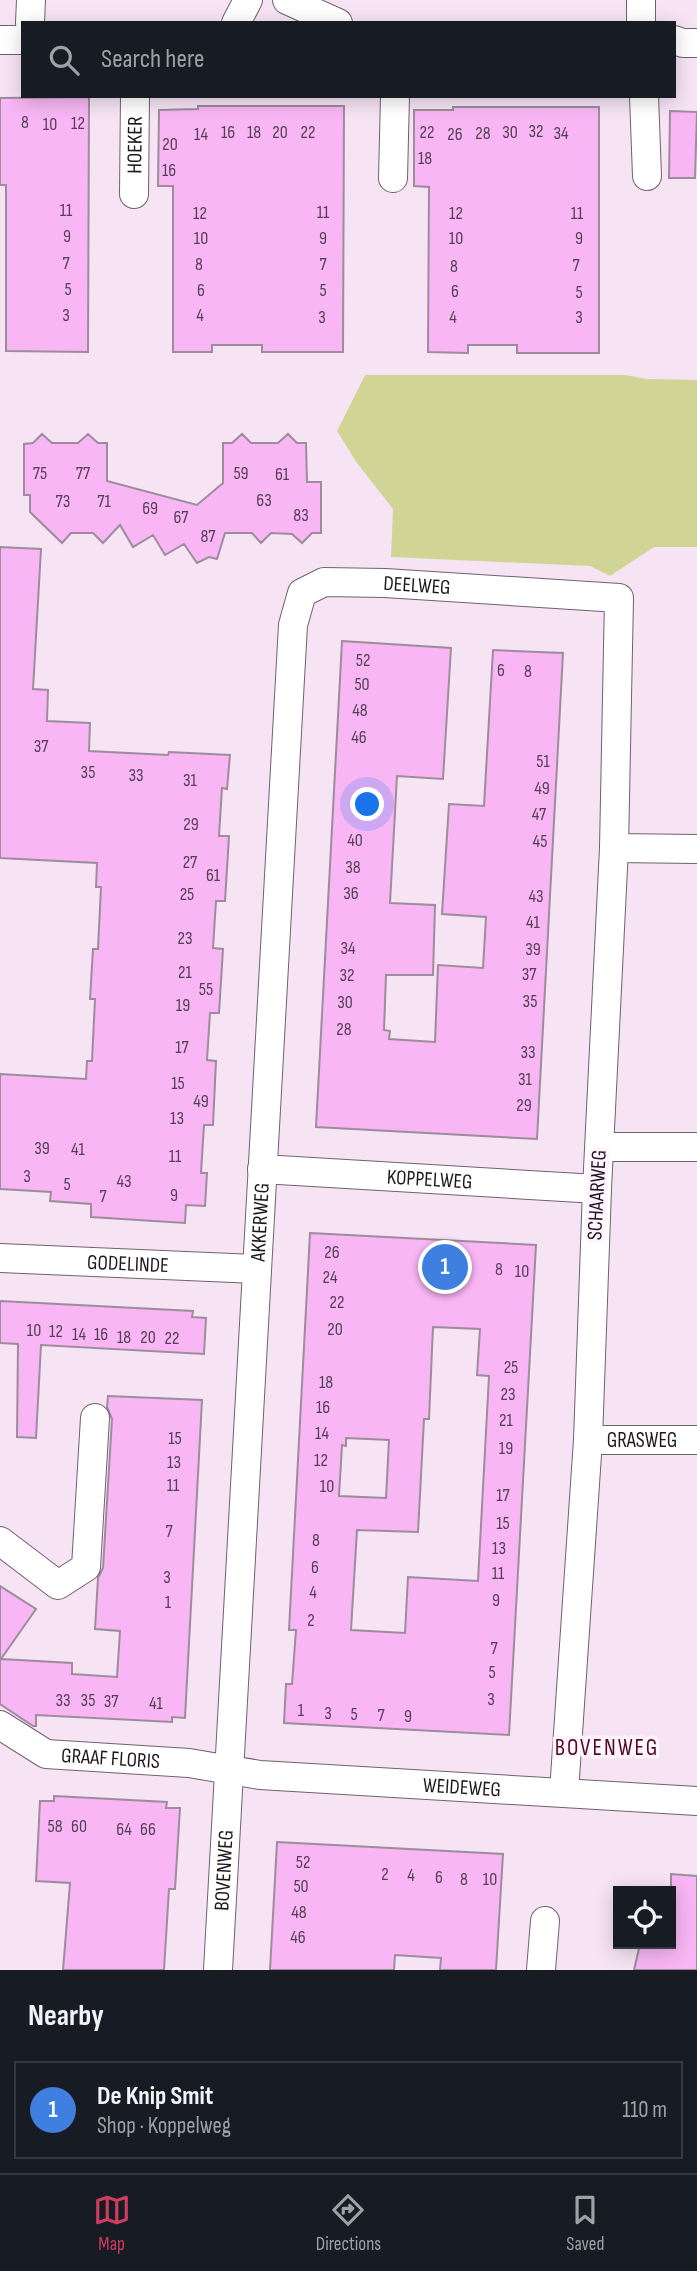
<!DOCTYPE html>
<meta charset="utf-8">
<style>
body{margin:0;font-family:"Sofia Sans Condensed",sans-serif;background:#20242c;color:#f1f3f6}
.controls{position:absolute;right:21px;bottom:21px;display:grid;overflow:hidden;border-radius:0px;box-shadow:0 4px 18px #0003}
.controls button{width:63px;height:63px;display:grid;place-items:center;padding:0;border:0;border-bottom:2px solid #363941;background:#171b24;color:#f1f3f6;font:35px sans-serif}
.you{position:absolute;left:368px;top:805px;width:24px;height:24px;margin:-18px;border:5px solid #fff;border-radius:50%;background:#1a73e8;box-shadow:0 0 0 10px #1a73e833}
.badge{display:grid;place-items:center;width:46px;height:46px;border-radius:50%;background:#cc3d5f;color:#fff;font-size:23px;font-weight:700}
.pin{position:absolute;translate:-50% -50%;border:4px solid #fff;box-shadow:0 2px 7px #0006}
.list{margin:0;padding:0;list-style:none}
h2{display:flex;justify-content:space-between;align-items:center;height:91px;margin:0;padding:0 28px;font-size:30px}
h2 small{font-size:23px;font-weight:400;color:#9ea1a6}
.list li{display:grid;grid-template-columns:46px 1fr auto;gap:21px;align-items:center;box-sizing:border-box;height:98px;margin:0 14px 14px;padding:0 14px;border:2px solid #363941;border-radius:0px}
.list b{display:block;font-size:26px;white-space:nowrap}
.list p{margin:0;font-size:23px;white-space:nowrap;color:#9ea1a6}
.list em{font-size:23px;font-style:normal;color:#9ea1a6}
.icon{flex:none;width:38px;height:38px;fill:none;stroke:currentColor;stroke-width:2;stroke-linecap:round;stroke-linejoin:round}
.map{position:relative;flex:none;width:697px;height:1970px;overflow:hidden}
.search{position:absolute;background:#171b24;box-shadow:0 4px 18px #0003;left:21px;right:21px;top:21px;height:77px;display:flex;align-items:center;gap:18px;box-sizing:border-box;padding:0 24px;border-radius:0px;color:#9ea1a6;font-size:26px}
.sheet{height:203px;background:#171b24}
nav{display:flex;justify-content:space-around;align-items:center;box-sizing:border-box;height:98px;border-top:2px solid #363941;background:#171b24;font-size:19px;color:#9ea1a6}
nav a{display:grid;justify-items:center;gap:4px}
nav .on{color:#cc3d5f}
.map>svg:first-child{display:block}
.green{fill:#d0d595}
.building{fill:#f8b6f4;stroke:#9d8c9b;stroke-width:2;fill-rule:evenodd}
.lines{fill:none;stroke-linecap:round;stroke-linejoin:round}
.minor-casing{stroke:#70616f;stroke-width:30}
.minor{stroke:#fff;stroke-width:28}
.labels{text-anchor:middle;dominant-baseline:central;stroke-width:7;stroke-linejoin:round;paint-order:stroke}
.number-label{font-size:18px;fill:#544054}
.street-label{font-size:21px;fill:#1e181e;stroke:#fff4fe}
.neighbourhood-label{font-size:23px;letter-spacing:2px;fill:#4f0a1d;stroke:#fff4fe}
</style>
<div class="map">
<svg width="697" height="1970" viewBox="0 0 697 1970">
<rect width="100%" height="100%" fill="#f6e4f5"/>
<!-- green -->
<polygon class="green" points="365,375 626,375 647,379 697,380 697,547 654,547 610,576 590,566 391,557 393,509 357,463 337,431"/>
<!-- building -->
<g class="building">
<polygon points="89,97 88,352 6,351 6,185 0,185 0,98"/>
<polygon points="198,106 344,106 343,352 262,352 262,345 212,345 212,352 173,352 173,186 158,186 159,110 198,109"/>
<polygon points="453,107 599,107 599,353 517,353 517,345 468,345 468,353 428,352 429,187 414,186 414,110 453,110"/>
<polygon points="670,111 697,112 695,178 669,178"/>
<polygon points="42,434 52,443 78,443 88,434 98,443 107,443 107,481 197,505 223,483 223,443 232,443 242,434 251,443 278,443 288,434 297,443 306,443 307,482 321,482 321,533 312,533 302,543 292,534 271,533 261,543 252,533 225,533 217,559 209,557 197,563 184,544 165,555 153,535 133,547 120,525 103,543 93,533 71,533 62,543 30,512 30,495 24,495 24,444 33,443"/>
<polygon points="0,547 41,549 33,689 48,690 47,721 90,723 89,751 168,755 169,752 230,755 227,789 222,788 219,836 229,836 225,901 216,901 213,948 223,949 219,1013 210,1013 207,1060 216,1061 213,1125 204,1125 201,1173 207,1173 205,1206 186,1205 185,1223 91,1217 91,1204 50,1201 51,1192 0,1189 0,1074 86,1079 87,1061 92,1061 95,999 90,999 93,949 98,949 101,887 96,887 97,863 0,858"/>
<polygon points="342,641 451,648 443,779 397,776 390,903 435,905 433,975 386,975 384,1030 390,1031 389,1039 435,1042 438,965 483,968 486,917 442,914 449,804 484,806 493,650 563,653 537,1139 316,1127"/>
<path d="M310,1233L536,1245L509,1735L284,1723L286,1684H292L296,1630H289ZM433,1327L480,1329L477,1375L489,1376L478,1581L408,1577L405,1633L351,1630L357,1530L418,1532L424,1419H429ZM346,1438L389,1440L386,1498L339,1496L342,1445L346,1446Z"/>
<polygon points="0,1301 193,1311 192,1317 206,1318 204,1354 41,1345 36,1438 17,1437 18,1344 0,1343"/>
<polygon points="108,1396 202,1400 185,1718 172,1717 172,1722 36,1715 36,1726 33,1726 0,1704 0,1586 36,1609 1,1659 72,1663 72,1674 117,1677 120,1631 95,1629 98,1578 103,1568 112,1419 107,1407"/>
<polygon points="54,1796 167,1802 166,1808 180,1808 175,1889 169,1889 164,1970 63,1970 70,1883 36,1881 40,1801 54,1801"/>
<polygon points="277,1842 503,1854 496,1970 440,1970 441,1958 395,1955 394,1970 270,1970"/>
<polygon points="671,1874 697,1876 697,1970 634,1970 640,1944 671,1944"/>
</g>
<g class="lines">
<defs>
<g id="minor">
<polyline points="287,0 338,23"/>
<polyline points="30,23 31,0"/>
<polyline points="236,23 248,0"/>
<polyline points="641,23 641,0"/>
<polyline points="0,40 23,40"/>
<polyline points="674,40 683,43 697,43"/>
<polyline points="644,96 647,176"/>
<polyline points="393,178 395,96"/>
<path id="s1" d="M134,194L135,96"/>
<polyline points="614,848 697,849"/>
<polyline points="600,1147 697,1147"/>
<path id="s2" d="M262,1169L597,1189"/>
<path id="s3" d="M0,1258L257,1269"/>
<path id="s4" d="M588,1440H697"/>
<polyline points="0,1541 58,1585 86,1567 95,1418"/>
<path id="s5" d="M0,1725L46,1754L189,1763L260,1775L697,1801"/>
<path id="s6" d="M218,1970L293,625L302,593L324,582L385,583L619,598L614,848L597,1189L588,1440L564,1792"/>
<polyline points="541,1970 545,1921"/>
</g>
</defs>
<!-- minor casing -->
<use href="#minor" class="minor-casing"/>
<!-- minor -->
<use href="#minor" class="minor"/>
</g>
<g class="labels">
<!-- number labels -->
<g class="number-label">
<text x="25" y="122">8</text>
<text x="78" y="123">12</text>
<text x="50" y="124">10</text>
<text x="536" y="131">32</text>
<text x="228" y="132">16</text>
<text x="254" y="132">18</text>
<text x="280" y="132">20</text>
<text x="308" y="132">22</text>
<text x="427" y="132">22</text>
<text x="510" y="132">30</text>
<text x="483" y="133">28</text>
<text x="561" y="133">34</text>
<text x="201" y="134">14</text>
<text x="455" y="134">26</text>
<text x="170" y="144">20</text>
<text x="425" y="158">18</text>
<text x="169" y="170">16</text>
<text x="66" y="210">11</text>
<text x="323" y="212">11</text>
<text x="200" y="213">12</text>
<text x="456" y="213">12</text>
<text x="577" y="213">11</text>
<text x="67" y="236">9</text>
<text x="201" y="238">10</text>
<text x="323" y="238">9</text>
<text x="456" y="238">10</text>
<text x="579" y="238">9</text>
<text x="66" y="263">7</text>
<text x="199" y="264">8</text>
<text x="323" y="264">7</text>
<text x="576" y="265">7</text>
<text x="454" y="266">8</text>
<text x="68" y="289">5</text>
<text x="201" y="290">6</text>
<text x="323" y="290">5</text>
<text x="455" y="291">6</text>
<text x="579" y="292">5</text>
<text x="66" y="315">3</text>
<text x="200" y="315">4</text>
<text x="322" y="317">3</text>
<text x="453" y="317">4</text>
<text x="579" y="317">3</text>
<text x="40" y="473">75</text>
<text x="83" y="473">77</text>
<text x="241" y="473">59</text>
<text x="282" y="474">61</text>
<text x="264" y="500">63</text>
<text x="63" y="501">73</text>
<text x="104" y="501">71</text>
<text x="150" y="508">69</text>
<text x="301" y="515">83</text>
<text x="181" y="517">67</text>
<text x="208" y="536">87</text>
<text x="363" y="660">52</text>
<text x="501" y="670">6</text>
<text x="528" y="671">8</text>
<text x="362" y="684">50</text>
<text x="360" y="710">48</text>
<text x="359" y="737">46</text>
<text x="41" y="746">37</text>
<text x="543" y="761">51</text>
<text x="88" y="772">35</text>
<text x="136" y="775">33</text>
<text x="190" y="780">31</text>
<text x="542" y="788">49</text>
<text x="539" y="814">47</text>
<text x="191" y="824">29</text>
<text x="355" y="840">40</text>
<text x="540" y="841">45</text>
<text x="190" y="862">27</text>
<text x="353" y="867">38</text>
<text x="213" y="875">61</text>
<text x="351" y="893">36</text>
<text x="187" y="894">25</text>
<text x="536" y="896">43</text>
<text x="533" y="922">41</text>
<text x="185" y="938">23</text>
<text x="348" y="948">34</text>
<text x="533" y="949">39</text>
<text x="185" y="972">21</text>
<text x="529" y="974">37</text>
<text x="347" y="975">32</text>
<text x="206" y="989">55</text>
<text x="530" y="1001">35</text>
<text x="345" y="1002">30</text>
<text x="183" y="1005">19</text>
<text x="344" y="1029">28</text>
<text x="182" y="1047">17</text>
<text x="528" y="1052">33</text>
<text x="525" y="1079">31</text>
<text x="178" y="1083">15</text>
<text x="201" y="1101">49</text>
<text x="524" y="1105">29</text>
<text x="177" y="1118">13</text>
<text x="42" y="1148">39</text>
<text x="78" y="1149">41</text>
<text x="175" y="1156">11</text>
<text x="27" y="1176">3</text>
<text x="124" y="1181">43</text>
<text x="67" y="1184">5</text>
<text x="174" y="1195">9</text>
<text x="103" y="1196">7</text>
<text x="332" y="1252">26</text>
<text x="499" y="1269">8</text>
<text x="522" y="1271">10</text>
<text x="330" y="1277">24</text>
<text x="337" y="1302">22</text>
<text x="335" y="1329">20</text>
<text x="34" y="1330">10</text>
<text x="56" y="1331">12</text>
<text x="79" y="1334">14</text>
<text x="101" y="1334">16</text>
<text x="124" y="1337">18</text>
<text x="148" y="1337">20</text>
<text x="172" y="1338">22</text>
<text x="511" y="1367">25</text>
<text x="326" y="1382">18</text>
<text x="508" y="1394">23</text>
<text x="323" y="1407">16</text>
<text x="506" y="1420">21</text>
<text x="322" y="1433">14</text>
<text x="175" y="1438">15</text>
<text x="506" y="1448">19</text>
<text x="321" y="1460">12</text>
<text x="174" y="1462">13</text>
<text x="173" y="1485">11</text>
<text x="327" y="1486">10</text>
<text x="503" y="1495">17</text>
<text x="503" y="1523">15</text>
<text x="169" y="1531">7</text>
<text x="316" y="1540">8</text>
<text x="499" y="1548">13</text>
<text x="315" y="1567">6</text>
<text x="498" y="1573">11</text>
<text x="167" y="1577">3</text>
<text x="313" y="1592">4</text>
<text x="496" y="1600">9</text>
<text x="168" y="1602">1</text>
<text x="311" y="1620">2</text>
<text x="494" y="1648">7</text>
<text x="492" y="1672">5</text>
<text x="491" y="1699">3</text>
<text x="63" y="1700">33</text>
<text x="88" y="1700">35</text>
<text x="111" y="1701">37</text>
<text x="156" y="1703">41</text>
<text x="301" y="1710">1</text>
<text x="328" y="1713">3</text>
<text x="354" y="1714">5</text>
<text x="381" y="1715">7</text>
<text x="408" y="1716">9</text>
<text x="55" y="1826">58</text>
<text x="79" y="1826">60</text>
<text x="124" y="1829">64</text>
<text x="148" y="1829">66</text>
<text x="303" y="1862">52</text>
<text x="385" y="1874">2</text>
<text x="411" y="1875">4</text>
<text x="439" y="1877">6</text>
<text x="464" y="1879">8</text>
<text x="490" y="1879">10</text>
<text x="301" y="1886">50</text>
<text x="299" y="1912">48</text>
<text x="298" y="1937">46</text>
</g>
<!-- street labels -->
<g class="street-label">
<text stroke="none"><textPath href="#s1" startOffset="49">HOEKER</textPath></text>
<text stroke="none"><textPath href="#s6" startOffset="1498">DEELWEG</textPath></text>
<text stroke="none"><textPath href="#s2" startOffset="168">KOPPELWEG</textPath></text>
<text transform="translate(597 1195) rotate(-87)">SCHAARWEG</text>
<text stroke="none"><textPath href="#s6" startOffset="749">AKKERWEG</textPath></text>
<text stroke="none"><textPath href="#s3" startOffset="128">GODELINDE</textPath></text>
<text stroke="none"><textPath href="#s4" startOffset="54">GRASWEG</textPath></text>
<text stroke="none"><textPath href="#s5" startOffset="119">GRAAF FLORIS</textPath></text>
<text stroke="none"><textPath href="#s5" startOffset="472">WEIDEWEG</textPath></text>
<text stroke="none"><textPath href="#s6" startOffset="100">BOVENWEG</textPath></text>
</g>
<!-- neighbourhood labels -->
<g class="neighbourhood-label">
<text x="607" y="1748">BOVENWEG</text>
</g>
</g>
</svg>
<div class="controls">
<button><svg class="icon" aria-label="locate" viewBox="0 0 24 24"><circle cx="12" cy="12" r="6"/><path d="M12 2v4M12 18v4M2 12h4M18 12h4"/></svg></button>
</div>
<div class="you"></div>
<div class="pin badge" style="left:445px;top:1267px;background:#3f7fe0">1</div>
<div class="search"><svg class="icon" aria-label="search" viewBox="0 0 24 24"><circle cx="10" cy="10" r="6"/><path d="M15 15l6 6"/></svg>Search here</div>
</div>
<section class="sheet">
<h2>Nearby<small></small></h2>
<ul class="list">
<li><span class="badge" style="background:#3f7fe0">1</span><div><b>De Knip Smit</b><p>Shop · Koppelweg</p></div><em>110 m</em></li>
</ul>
</section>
<nav>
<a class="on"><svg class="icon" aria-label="map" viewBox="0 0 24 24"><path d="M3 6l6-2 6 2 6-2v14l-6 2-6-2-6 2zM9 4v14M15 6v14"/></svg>Map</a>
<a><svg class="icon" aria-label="directions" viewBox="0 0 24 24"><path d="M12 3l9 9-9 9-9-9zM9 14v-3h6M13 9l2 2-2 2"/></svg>Directions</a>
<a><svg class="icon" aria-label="saved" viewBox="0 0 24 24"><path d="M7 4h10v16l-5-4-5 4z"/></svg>Saved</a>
</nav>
